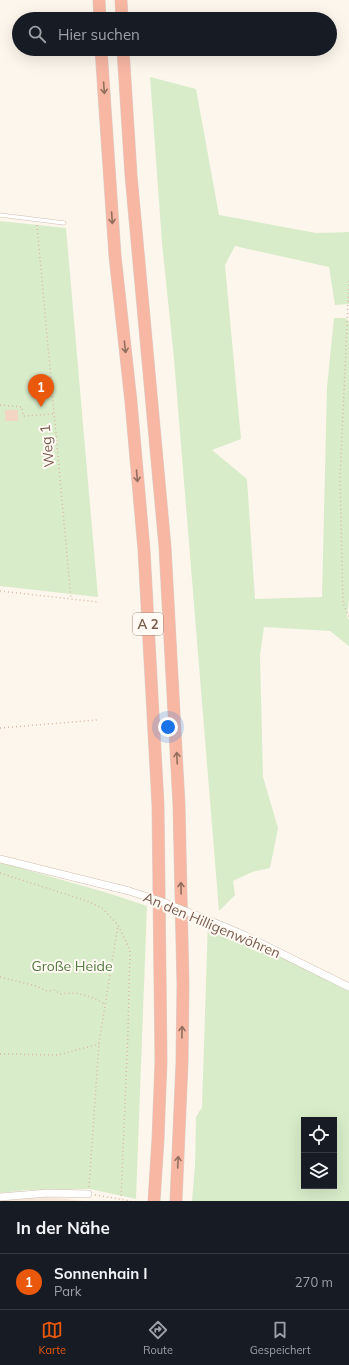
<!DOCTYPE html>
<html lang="de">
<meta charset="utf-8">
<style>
body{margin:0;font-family:Mulish,sans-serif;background:#242831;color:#f1f3f6}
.controls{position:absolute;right:12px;bottom:12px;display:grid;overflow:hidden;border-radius:0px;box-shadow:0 4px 16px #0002}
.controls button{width:36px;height:36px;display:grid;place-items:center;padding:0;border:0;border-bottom:1px solid #363941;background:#171b24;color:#f1f3f6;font:20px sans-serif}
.you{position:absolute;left:168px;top:727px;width:14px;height:14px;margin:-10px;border:3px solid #fff;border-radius:50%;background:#1a73e8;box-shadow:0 0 0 6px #1a73e833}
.badge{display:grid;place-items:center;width:26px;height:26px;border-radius:50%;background:#ea580c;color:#fff;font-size:13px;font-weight:700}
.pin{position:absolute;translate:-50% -33px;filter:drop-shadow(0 1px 2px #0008)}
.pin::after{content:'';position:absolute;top:21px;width:14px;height:12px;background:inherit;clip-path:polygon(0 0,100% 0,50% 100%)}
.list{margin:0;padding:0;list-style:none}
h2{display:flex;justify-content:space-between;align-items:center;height:52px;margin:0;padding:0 16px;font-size:17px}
h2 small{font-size:13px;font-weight:400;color:#9ea1a6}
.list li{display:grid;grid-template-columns:26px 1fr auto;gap:12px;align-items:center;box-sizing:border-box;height:56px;padding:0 16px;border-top:1px solid #363941}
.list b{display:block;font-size:15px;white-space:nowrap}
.list p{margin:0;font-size:13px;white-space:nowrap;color:#9ea1a6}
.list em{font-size:13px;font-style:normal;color:#9ea1a6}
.icon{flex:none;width:22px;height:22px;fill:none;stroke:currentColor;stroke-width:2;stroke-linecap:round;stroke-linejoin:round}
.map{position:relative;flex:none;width:349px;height:1201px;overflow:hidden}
.search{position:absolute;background:#171b24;box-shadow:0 4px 16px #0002;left:12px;right:12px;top:12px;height:44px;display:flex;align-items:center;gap:10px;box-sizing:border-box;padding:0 14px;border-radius:22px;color:#9ea1a6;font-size:15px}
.sheet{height:108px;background:#171b24}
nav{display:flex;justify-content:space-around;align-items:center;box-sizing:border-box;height:56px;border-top:1px solid #363941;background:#171b24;font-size:11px;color:#9ea1a6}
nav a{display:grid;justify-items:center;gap:2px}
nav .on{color:#ea580c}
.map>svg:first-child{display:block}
.residential{fill:#f5e8da}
.green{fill:#d8ecc9;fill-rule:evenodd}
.building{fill:#f3d5c3}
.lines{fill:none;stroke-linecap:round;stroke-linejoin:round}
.lane-casing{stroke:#d1beb0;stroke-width:4.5}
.street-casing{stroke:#d1beb0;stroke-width:8}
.highway-casing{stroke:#dad1cd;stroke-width:13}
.path{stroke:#d9b8a5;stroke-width:1.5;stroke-dasharray:1 3;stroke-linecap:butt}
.lane{stroke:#fff;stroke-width:3.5}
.street{stroke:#fff;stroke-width:7}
.highway{stroke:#f7b7a3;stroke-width:12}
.street-bridge-casing{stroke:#d1beb0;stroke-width:8;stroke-linecap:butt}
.street-bridge{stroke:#fff;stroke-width:7}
.oneway{stroke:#936e5e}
.labels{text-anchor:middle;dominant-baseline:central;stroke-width:4;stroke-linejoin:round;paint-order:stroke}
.shield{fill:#fffaf3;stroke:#a28b7f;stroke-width:1}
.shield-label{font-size:13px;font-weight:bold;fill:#7a5c4d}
.street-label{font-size:14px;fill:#7a5c4d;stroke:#fffaf3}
.park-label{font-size:14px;fill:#537a41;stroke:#fffaf3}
</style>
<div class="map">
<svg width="349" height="1201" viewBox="0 0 349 1201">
<rect width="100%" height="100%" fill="#fdf6ec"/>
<!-- residential -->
<polygon class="residential" points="28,1194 84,1201 0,1201 0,1197"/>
<!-- green -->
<g class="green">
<polygon points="150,77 196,89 219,215 316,233 349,232 349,304 335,305 329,267 235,246 225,265 241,439 212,450 247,479 255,599 322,597 327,387 334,318 346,318 349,322 349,599 347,617 349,620 349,646 330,631 264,627 260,655 263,777 278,828 270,868 252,872 233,881 235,895 219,911 174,359 162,243"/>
<polygon points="0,221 66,228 98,597 0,586"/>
<polygon points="0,862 111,894 147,906 136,1199 90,1189 27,1190 0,1193"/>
<path d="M208,920L349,987V1201H192L195,1166L196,1117L202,1107ZM304,1120H334V1186H304Z"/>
</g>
<!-- building -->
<rect class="building" x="5" y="410" width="13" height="11"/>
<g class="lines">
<defs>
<polyline id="lane" points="0,215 64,223"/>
<g id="street">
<polyline points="0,859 129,891"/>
<polyline points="208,920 244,935 349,987"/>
<polyline points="0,1197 48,1193 88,1194"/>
</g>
<g id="highway">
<polyline points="99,0 100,19"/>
<polyline points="121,0 122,19"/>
<polyline points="101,49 115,256 131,402 144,550 158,805 161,1061 158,1139 154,1201"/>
<polyline points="123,49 131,175 165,547 179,805 183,985 182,1063 176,1201"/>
</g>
</defs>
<!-- lane casing -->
<use href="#lane" class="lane-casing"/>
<!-- street casing -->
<use href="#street" class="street-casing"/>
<!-- highway casing -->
<use href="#highway" class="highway-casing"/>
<!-- path -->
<g class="path">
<polyline points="37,225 71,599"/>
<polyline points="349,281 340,479 343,603 349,617"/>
<polyline points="0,405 22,407 23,416 54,414"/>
<polyline points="0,591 98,602"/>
<polyline points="0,728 97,720"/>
<polyline points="0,873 87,901 102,908 118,925 130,950 128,1032 121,1199"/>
<path d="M0,977L36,986L47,991L55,990L60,994C78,991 90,996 105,1004"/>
<polyline points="0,1054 58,1055 99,1044"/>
<polyline points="89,1187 99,1043 118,925"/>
<polyline points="95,1195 131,1201"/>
</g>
<!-- lane -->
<use href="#lane" class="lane"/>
<!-- street -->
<use href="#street" class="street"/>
<!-- highway -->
<use href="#highway" class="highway"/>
<defs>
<polyline id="street-bridge" points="129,891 160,901 208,920"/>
</defs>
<!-- street-bridge casing -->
<use href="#street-bridge" class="street-bridge-casing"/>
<!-- street-bridge -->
<use href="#street-bridge" class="street-bridge"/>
</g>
<!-- one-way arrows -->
<defs><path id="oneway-shaft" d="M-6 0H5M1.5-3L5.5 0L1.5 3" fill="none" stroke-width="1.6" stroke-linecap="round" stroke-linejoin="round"/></defs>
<g class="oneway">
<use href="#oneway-shaft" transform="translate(104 88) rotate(86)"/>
<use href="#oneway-shaft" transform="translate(112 218) rotate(86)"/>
<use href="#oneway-shaft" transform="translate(125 347) rotate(84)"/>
<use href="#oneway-shaft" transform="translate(137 476) rotate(85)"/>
<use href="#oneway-shaft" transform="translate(177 758) rotate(-93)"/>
<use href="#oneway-shaft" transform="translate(181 888) rotate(-91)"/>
<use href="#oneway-shaft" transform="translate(182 1032) rotate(-89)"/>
<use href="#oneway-shaft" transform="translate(178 1162) rotate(-87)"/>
</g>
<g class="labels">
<!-- shield labels -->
<rect class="shield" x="133" y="613" width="30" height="22" rx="3"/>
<g class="shield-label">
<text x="148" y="624">A 2</text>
</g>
<!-- street labels -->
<g class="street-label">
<text transform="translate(47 446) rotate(-96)">Weg 1</text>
<text transform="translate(212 925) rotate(23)">An den Hilligenwöhren</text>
</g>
<!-- park labels -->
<g class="park-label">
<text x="72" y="966">Große Heide</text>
</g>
</g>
</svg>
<div class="controls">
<button><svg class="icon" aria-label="locate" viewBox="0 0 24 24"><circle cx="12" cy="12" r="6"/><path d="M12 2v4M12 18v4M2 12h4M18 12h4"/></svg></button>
<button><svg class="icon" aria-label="layers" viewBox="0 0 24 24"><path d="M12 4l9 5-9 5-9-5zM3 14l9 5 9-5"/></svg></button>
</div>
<div class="you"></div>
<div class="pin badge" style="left:41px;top:407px">1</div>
<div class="search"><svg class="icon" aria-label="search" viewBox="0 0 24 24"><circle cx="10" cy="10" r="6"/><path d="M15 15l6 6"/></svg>Hier suchen</div>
</div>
<section class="sheet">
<h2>In der Nähe<small></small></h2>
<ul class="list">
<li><span class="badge">1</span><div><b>Sonnenhain I</b><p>Park</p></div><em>270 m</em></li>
</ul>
</section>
<nav>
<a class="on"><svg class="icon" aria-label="map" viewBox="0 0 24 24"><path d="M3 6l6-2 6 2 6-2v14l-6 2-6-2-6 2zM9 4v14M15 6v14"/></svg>Karte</a>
<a><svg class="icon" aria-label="directions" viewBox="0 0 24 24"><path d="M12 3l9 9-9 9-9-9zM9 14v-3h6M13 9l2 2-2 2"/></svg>Route</a>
<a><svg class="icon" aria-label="saved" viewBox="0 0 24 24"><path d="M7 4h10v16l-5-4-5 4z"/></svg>Gespeichert</a>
</nav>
